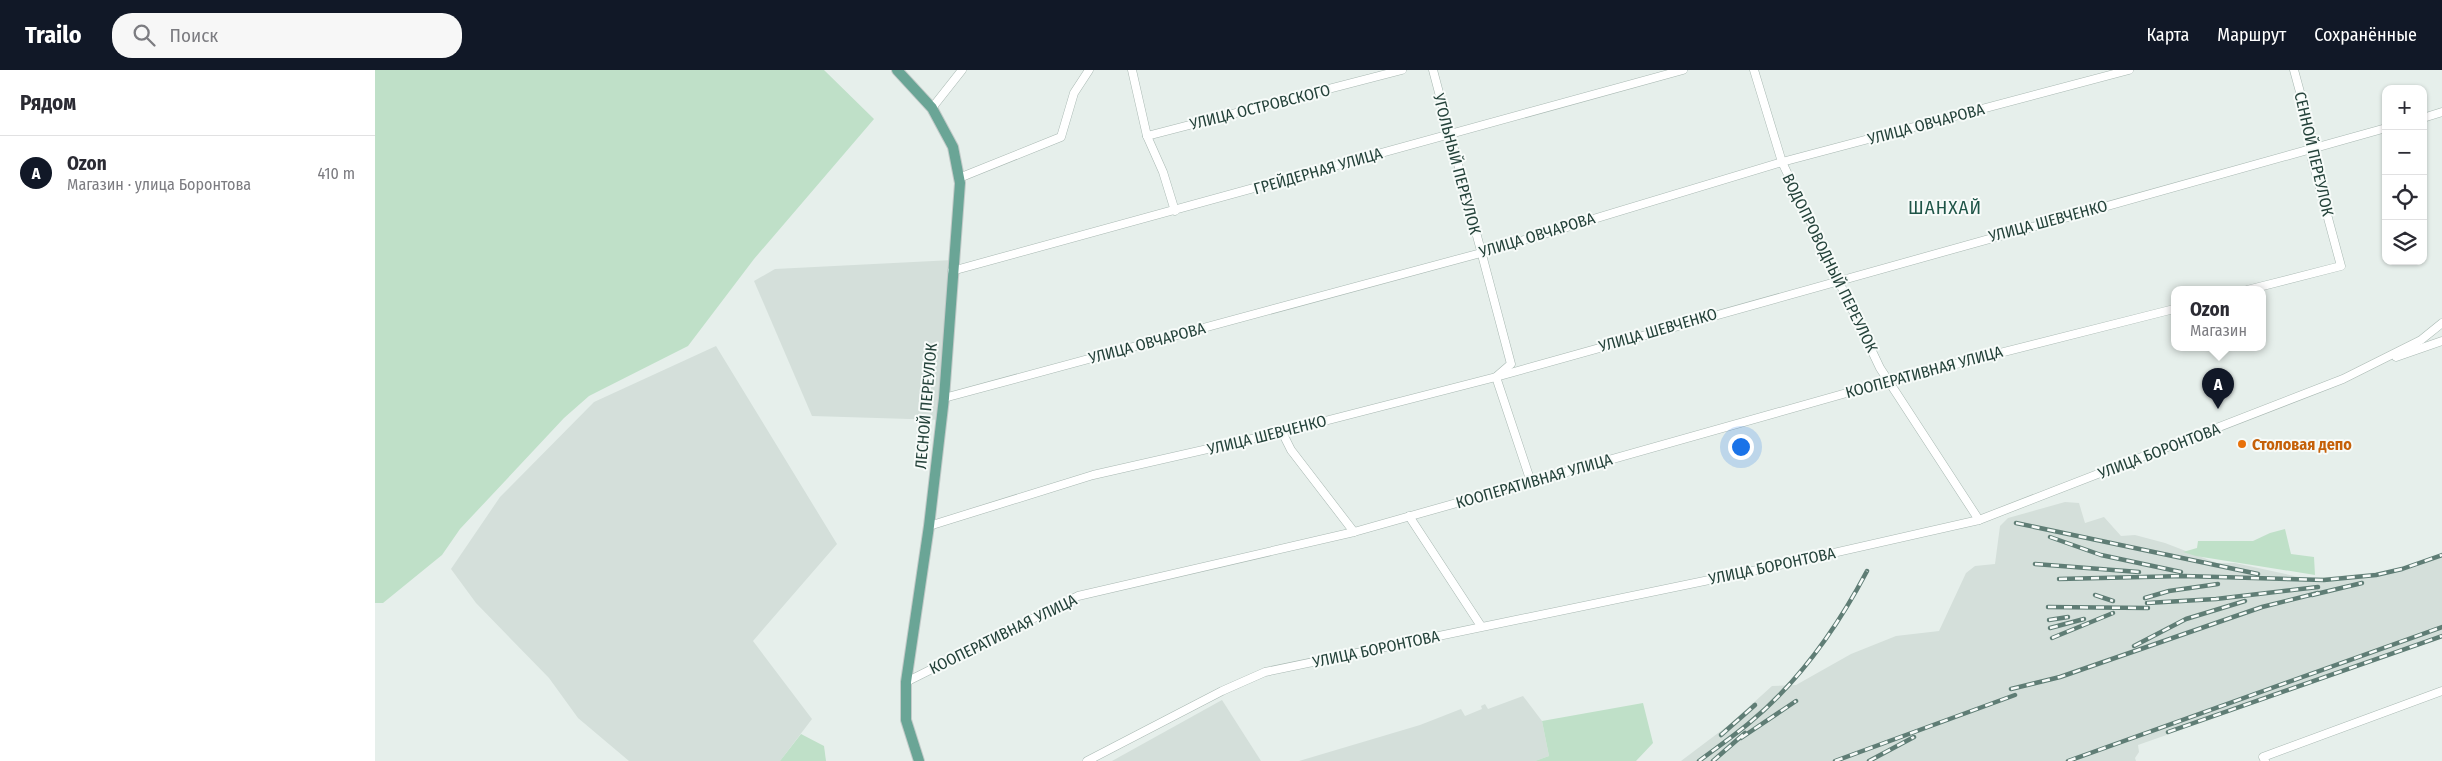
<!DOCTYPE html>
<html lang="ru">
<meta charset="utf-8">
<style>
body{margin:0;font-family:"Fira Sans Condensed",sans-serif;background:#f7f7f7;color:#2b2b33}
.controls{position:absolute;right:15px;top:15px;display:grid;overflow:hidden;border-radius:10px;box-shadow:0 1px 4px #0004}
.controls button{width:45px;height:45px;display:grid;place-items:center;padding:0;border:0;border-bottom:1px solid #e1e1e2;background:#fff;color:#2b2b33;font:25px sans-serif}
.you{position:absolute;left:1365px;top:376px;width:18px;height:18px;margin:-12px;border:4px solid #fff;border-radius:50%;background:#1a73e8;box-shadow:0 0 0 8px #1a73e833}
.badge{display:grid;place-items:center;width:32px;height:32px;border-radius:50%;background:#111827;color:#fff;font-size:16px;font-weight:700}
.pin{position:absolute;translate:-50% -41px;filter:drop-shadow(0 1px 2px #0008)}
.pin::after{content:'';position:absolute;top:26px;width:18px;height:15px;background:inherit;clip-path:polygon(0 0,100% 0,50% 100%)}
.popup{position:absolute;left:1796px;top:216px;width:95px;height:65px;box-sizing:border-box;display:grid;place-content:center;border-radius:10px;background:#fff;filter:drop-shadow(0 1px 4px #0005);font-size:16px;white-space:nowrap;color:#7c7c81}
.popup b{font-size:19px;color:#2b2b33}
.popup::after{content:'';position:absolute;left:50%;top:100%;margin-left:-10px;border:10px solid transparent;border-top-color:#fff}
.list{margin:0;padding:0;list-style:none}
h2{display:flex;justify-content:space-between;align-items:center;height:65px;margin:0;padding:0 20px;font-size:21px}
h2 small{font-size:16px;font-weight:400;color:#7c7c81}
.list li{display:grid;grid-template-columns:32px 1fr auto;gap:15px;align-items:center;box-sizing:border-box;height:75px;padding:0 20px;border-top:1px solid #e1e1e2}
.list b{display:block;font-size:19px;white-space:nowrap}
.list p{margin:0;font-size:16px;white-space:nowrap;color:#7c7c81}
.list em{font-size:16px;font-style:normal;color:#7c7c81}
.icon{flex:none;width:28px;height:28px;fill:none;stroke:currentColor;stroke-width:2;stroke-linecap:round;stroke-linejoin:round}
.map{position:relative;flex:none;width:2067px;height:691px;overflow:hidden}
header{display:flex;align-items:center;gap:30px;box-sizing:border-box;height:70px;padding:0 25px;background:#111827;color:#fff}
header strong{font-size:24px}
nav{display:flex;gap:28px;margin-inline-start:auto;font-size:18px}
.search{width:350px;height:45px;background:#f7f7f7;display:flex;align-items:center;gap:12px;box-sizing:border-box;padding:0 18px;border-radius:20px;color:#7c7c81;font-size:19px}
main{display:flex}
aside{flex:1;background:#fff}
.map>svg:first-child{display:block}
.built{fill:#d4dfda}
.green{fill:#bfe0c8}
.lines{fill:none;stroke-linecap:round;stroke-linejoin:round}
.minor-casing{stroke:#a8b8b2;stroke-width:9}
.major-casing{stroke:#c2cac8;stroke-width:12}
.minor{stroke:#fff;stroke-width:8}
.major{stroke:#6aa596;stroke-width:10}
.rail-casing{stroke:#5f7d75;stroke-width:4.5}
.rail{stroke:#f7fbf9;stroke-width:2.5;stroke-dasharray:8;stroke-linecap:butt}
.food-dot{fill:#e8710a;stroke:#f7fbf9;stroke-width:2}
.labels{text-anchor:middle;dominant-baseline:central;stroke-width:4;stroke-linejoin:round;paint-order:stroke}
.street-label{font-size:16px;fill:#24423a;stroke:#f7fbf9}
.food-label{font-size:16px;font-weight:bold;fill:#c56008;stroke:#f7fbf9;text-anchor:start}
.quarter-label{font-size:19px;letter-spacing:1px;fill:#1f5548;stroke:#f7fbf9}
</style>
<header>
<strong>Trailo</strong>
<div class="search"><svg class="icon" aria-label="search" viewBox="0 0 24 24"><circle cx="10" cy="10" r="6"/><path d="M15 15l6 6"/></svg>Поиск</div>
<nav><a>Карта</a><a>Маршрут</a><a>Сохранённые</a></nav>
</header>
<main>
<aside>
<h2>Рядом<small></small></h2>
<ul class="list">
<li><span class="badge">A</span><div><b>Ozon</b><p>Магазин · улица Боронтова</p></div><em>410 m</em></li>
</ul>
</aside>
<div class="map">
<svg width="2067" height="691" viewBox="0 0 2067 691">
<rect width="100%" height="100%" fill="#e6efeb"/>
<!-- built -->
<g class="built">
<polygon points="578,190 567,350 437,346 379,211 400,199"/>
<polygon points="341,276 462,474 378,571 437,649 405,691 254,691 203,648 174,608 101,533 76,499 125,427 219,332"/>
<polygon points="1690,432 1704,433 1710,453 1729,447 1746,466 1760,465 1790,473 1842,493 1860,493 1933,509 2005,502 2009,504 2067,485 2067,568 1763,675 1764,682 1760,688 1761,691 1306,691 1355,654 1397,616 1421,615 1476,584 1521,566 1564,561 1591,503 1600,496 1620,494 1625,456 1633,448"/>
<polygon points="1148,626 1167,651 1174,686 1160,691 924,691 1045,655 1086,639 1090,646 1107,639 1106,636 1110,634 1113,639"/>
<polygon points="847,630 886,691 737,691"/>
</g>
<!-- green -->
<g class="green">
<polygon points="0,0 449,0 499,49 379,189 313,276 214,326 189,348 85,459 67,485 8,533 0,533"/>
<polygon points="1910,459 1916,484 1939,487 1940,505 1821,486 1808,482 1822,478 1823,471 1878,471 1895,463"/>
<polygon points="1268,633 1278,673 1261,691 1160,691 1174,686 1167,651"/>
<polygon points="426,664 449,676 451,691 405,691"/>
</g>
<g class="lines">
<defs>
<g id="minor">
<polyline points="757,0 772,66 788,102 800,141"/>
<polyline points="1058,0 1136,294 1121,307 1156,412"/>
<polyline points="1379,0 1407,92 1505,298 1604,450"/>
<polyline points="557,38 587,0"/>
<polyline points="2048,48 2067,42"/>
<polyline points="772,66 1027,0"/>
<polyline points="584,108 686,67 699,23 714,0"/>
<polyline points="577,201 1308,0"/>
<polyline points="1872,220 1966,196 1937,89 1940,77 1919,0"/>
<polyline points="2021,287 2067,271"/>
<polyline points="569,328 1106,183 1407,92 1754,0"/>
<polyline points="907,362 916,380 979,462"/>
<polyline points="1034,446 1106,556"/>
<polyline points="554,456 718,405 907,362 1121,307 2011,58"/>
<polyline points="531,612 703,526 979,462 1514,311 1799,239"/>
<polyline points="712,691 847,621 890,602 1392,498 1604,450 1968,309 2046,270 2067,253"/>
<polyline points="1890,691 1888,687 2067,621"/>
</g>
<polyline id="major" points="522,0 557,38 578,77 585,113 569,328 554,456 531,612 531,650 544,691"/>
</defs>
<!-- minor casing -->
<use href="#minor" class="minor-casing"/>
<!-- major casing -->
<use href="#major" class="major-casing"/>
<!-- minor -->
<use href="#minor" class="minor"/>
<!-- major -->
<use href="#major" class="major"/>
<defs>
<g id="rail">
<polyline points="1641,453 1883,504"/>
<polyline points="1675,467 1726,485 1806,502"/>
<polyline points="1660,494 1764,502"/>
<polyline points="1684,509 1809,506 1949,510 2001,505 2027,499 2067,485"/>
<polyline points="1720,525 1738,531"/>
<polyline points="1937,525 1987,513"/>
<polyline points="1770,528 1794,521 1843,514"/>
<polyline points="1772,533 1841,529 1943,517"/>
<polyline points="1673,537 1773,538"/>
<polyline points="1674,550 1693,547"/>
<polyline points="1675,558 1709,549"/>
<polyline points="1677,568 1738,543"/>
<polyline points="1759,576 1811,549 1870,531"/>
<polyline points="1636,619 1685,607 1887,537 1943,523"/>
<polyline points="1793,662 2067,566"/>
<polyline points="1346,665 1380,635"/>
<polyline points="1366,668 1421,631"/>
<path d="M1324,691C1340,679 1357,667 1373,654C1423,613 1462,558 1492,501"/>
<polyline points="1338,691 1370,663"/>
<polyline points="1460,691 1640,625"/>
<polyline points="1494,691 1539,667"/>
<polyline points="1693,691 2067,557"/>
</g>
</defs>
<!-- rail casing -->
<use href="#rail" class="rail-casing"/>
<!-- rail -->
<use href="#rail" class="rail"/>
</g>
<!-- markers -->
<circle class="food-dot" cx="1867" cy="374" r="5"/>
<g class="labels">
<!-- street labels -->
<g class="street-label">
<text transform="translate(885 37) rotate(-14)">УЛИЦА ОСТРОВСКОГО</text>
<text transform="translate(1551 54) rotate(-15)">УЛИЦА ОВЧАРОВА</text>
<text transform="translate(1939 84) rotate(77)">СЕННОЙ ПЕРЕУЛОК</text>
<text transform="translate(1082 94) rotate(75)">УГОЛЬНЫЙ ПЕРЕУЛОК</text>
<text transform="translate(943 101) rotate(-16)">ГРЕЙДЕРНАЯ УЛИЦА</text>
<text transform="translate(1673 151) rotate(-15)">УЛИЦА ШЕВЧЕНКО</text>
<text transform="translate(1162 165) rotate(-17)">УЛИЦА ОВЧАРОВА</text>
<text transform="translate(1455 193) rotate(64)">ВОДОПРОВОДНЫЙ ПЕРЕУЛОК</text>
<text transform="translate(1283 260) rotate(-16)">УЛИЦА ШЕВЧЕНКО</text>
<text transform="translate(772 273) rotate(-15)">УЛИЦА ОВЧАРОВА</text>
<text transform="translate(1549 302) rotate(-15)">КООПЕРАТИВНАЯ УЛИЦА</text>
<text transform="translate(551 336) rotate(-85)">ЛЕСНОЙ ПЕРЕУЛОК</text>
<text transform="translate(892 365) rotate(-14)">УЛИЦА ШЕВЧЕНКО</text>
<text transform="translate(1784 381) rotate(-21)">УЛИЦА БОРОНТОВА</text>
<text transform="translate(1159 411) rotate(-16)">КООПЕРАТИВНАЯ УЛИЦА</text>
<text transform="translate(1397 496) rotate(-12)">УЛИЦА БОРОНТОВА</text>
<text transform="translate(628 564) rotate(-26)">КООПЕРАТИВНАЯ УЛИЦА</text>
<text transform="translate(1001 579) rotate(-12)">УЛИЦА БОРОНТОВА</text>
</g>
<!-- food labels -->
<g class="food-label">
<text x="1877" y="374">Столовая депо</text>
</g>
<!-- quarter labels -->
<g class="quarter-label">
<text x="1570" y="137">ШАНХАЙ</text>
</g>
</g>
</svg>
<div class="controls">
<button>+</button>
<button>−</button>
<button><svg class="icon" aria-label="locate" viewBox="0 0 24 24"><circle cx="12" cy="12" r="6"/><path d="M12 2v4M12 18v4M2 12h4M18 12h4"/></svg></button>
<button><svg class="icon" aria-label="layers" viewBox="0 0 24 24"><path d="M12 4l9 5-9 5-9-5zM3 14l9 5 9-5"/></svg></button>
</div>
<div class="you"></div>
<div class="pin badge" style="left:1843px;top:339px">A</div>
<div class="popup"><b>Ozon</b>Магазин</div>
</div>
</main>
